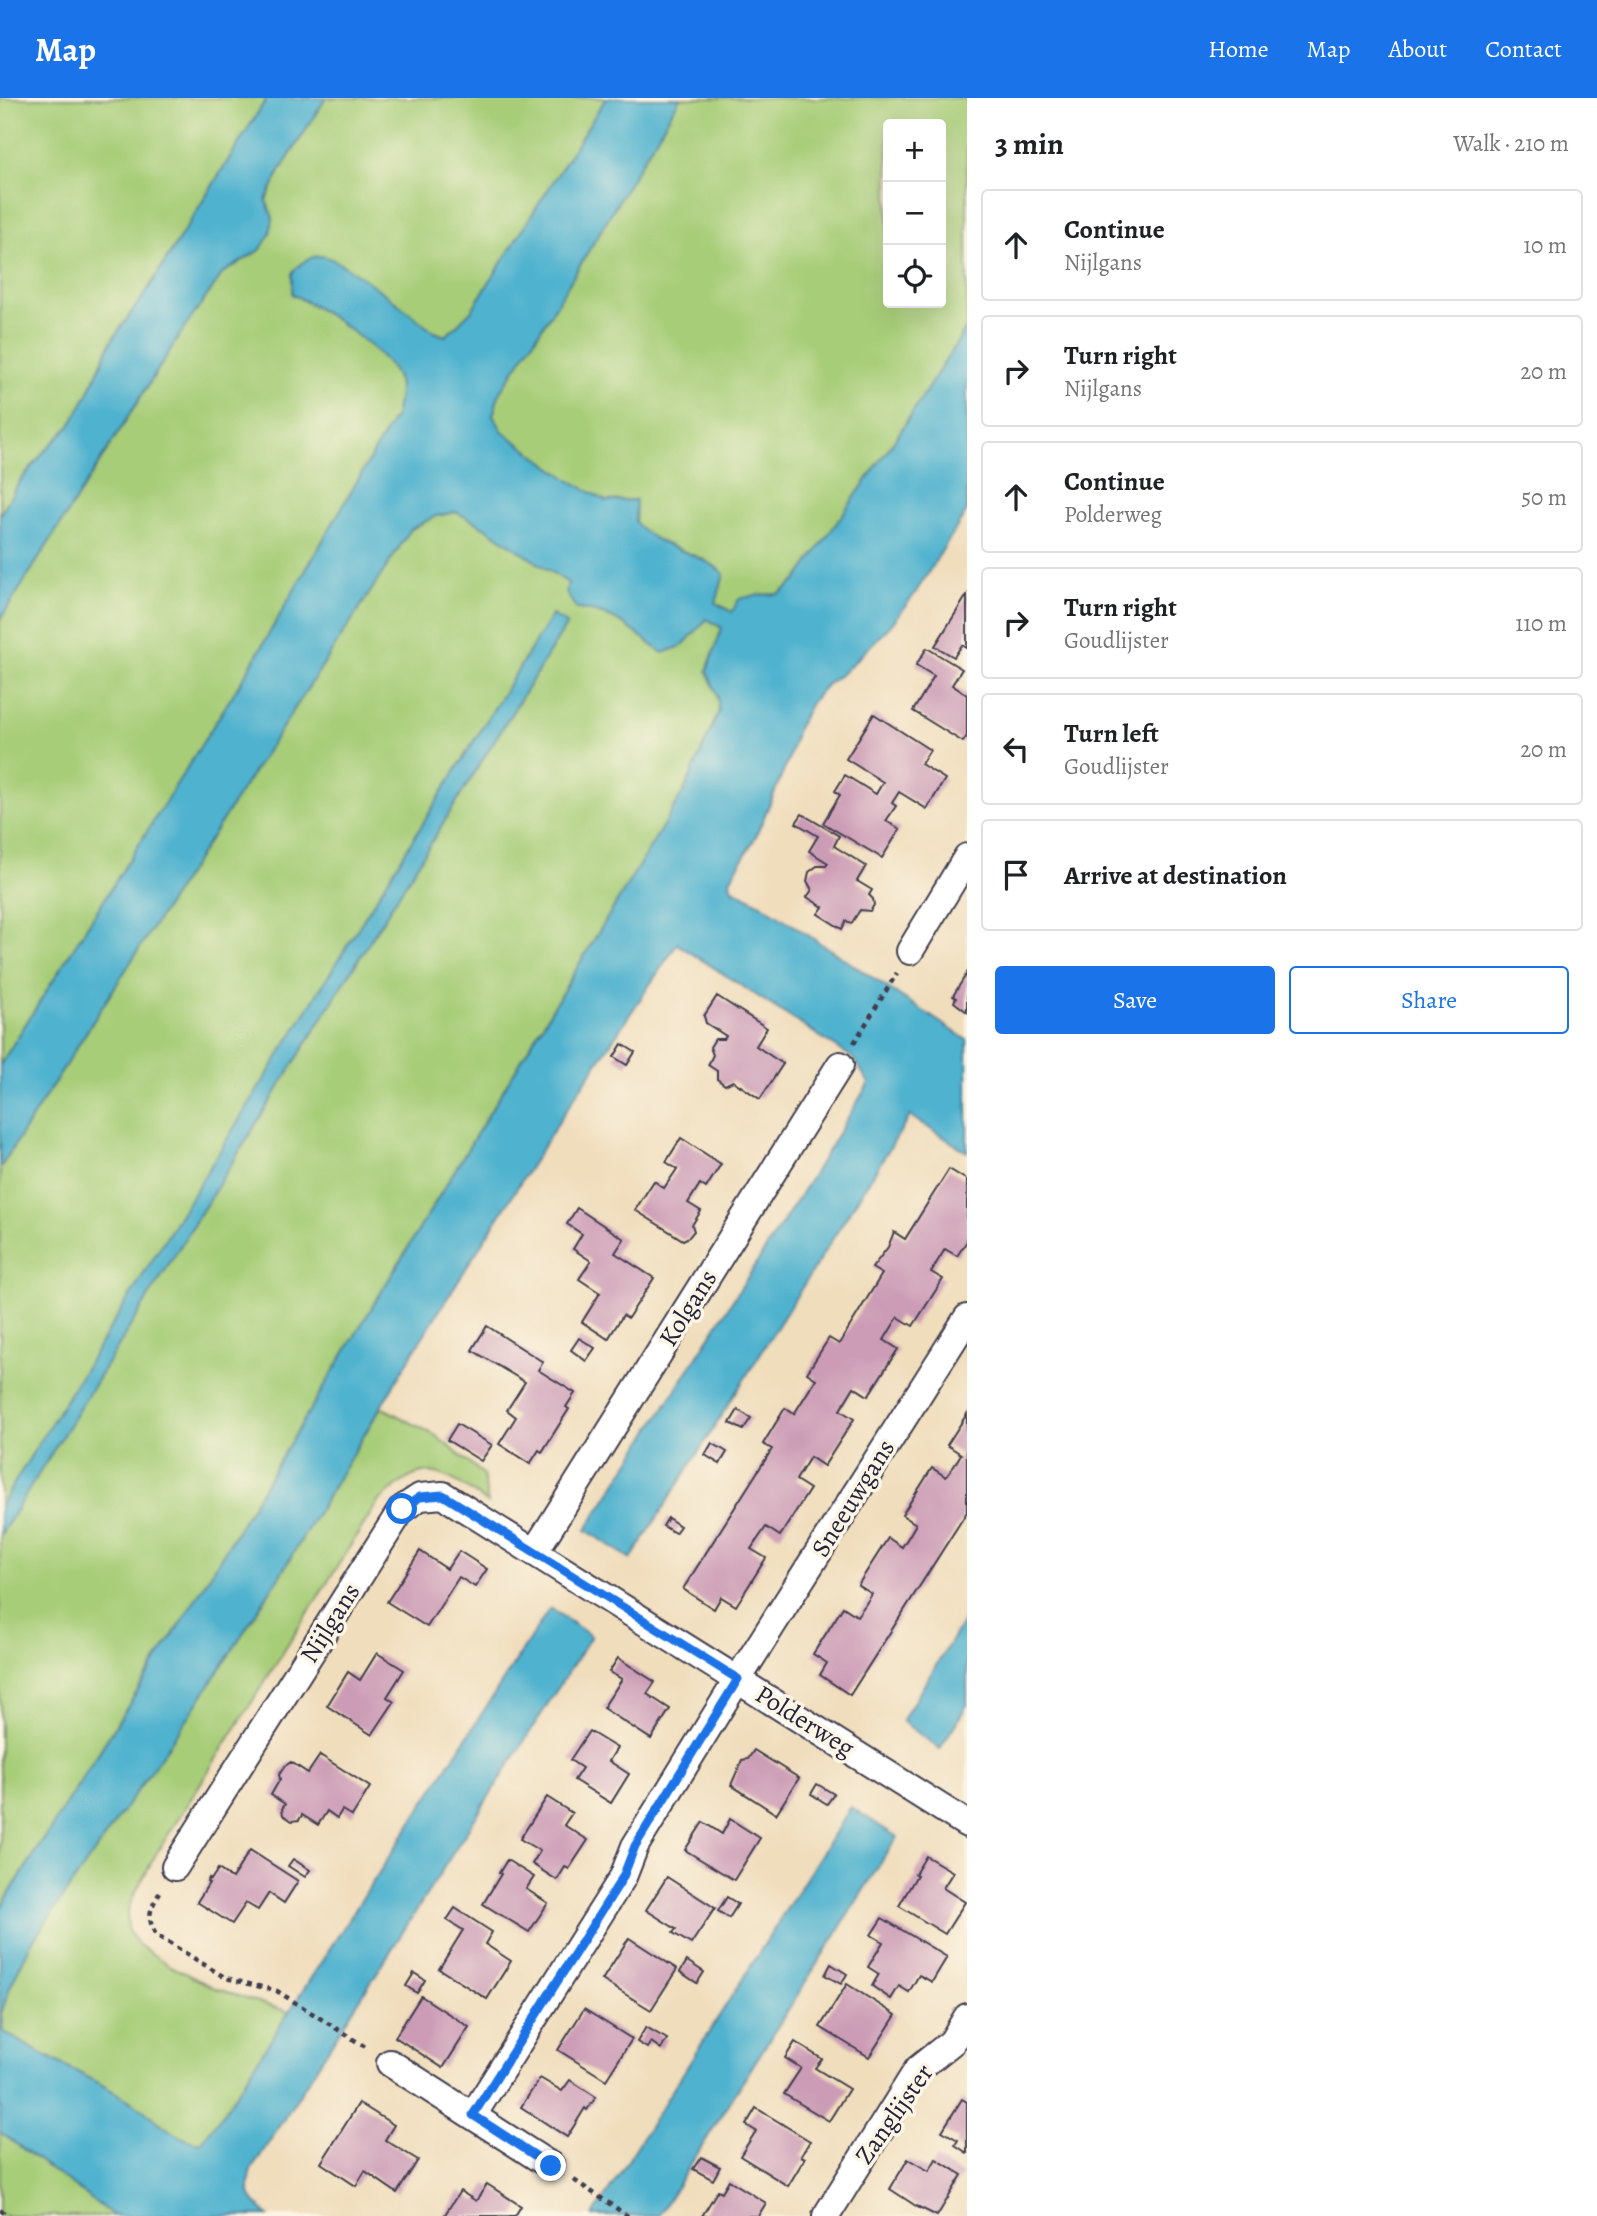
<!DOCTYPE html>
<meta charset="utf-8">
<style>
body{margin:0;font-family:Alegreya,serif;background:#f2f2f2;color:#202124}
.controls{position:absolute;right:21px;top:21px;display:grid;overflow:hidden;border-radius:7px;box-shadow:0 7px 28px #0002}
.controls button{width:63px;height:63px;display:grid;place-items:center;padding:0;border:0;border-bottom:2px solid #e0e0e0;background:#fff;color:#202124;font:35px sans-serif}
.stop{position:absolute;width:21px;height:21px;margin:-16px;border:5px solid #1a73e8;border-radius:50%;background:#fff}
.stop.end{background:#1a73e8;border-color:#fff;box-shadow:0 2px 7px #0008}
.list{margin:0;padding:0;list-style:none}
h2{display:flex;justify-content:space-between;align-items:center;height:91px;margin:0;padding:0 28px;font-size:30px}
h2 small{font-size:23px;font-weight:400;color:#757577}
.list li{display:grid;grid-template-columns:46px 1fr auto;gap:21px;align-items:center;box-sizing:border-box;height:112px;margin:0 14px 14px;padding:0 14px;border:2px solid #e0e0e0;border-radius:7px}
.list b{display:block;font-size:26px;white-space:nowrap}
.list p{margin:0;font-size:23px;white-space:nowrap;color:#757577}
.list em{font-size:23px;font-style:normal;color:#757577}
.actions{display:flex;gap:14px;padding:21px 28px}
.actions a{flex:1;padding:16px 0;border:2px solid #1a73e8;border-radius:7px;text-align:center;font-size:24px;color:#1a73e8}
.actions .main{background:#1a73e8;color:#fff}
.icon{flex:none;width:38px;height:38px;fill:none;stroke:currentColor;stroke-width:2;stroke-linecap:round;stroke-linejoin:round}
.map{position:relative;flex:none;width:967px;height:2118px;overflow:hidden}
header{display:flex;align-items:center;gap:42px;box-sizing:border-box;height:98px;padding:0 35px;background:#1a73e8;color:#fff}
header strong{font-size:33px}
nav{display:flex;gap:38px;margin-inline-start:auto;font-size:24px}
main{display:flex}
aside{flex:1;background:#fff}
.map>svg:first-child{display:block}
.green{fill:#a7cd78;stroke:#64785a;stroke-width:2;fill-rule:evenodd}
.water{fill:#50b2cf;stroke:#396a85;stroke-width:2}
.building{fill:#cc9cb6}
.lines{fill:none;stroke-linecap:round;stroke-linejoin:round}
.street-casing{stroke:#413e4e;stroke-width:30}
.path{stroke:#413e4e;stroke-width:4.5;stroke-dasharray:5 5;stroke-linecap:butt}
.street{stroke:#fff;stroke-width:26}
.route{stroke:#1a73e8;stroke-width:9}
.labels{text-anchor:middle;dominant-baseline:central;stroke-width:7;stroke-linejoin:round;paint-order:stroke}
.street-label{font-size:26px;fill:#22223b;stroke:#fcf5e5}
</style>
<header>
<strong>Map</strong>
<nav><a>Home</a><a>Map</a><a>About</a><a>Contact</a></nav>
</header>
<main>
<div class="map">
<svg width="967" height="2118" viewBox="0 0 967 2118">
<rect width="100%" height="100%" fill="#fcf5e5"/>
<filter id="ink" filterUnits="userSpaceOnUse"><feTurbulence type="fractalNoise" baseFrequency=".0143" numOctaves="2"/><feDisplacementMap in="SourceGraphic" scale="14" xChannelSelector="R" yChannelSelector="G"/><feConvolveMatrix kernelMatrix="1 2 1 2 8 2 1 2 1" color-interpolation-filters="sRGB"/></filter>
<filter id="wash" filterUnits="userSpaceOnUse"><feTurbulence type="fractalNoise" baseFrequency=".00686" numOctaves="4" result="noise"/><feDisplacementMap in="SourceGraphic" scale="28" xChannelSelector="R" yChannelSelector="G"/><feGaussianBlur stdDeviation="1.57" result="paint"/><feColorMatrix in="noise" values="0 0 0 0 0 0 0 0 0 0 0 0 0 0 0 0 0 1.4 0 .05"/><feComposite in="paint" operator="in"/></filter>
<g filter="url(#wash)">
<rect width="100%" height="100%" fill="#f0ddbc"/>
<!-- green -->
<g class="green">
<polygon points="0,0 267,0 147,193 112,242 88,296 70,328 43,355 18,386 0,417"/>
<path d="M326,0H606L471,213L446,238L292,196C318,209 397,257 399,288C400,297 397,307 396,316L244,579L0,967V522L181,235L223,175L261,151L273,120L266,102L280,73Z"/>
<path d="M680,0H967V229L896,340L796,483L779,496L756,497L732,514L716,505L724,476C699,451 657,452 635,425L636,402L606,403L569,382L502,334L493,317L500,294L549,219ZM888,26H941V205H888Z"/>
<path d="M456,414L478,425L568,485L577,511C614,513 634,534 663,555L682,548L707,521L722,530L707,573L717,596L720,613L684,693L197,1499L0,1810V1438L567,526L552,517L0,1408V1070L151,832L411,431L436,418Z"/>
<path d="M381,1309L435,1337L483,1376L488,1405C439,1370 426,1359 378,1404L156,1756L132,1801L127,1816L128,1833L139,1847L170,1868L215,1890L289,1914L223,2016L200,2045C173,2041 158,2021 136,2007C93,1979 46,1961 3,1933L1,1916L9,1891L31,1845L192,1613L276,1484Z"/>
<polygon points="0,2034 114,2118 0,2118"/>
</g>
<!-- water -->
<g class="water">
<polygon points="267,0 326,0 280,73 266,102 273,120 270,136 261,151 223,175 181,235 0,522 0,417 18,386 43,355 70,328 88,296 112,242 147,193"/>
<path d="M606,0H680L549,219L500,294L493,317L503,334L569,382L606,403L636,402L635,424C657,452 699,452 724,476L716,505L732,514L739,501L756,497L779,496L796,483L896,340L967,229V413L914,497L891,527L844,574L826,587L812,603L797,631L788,663L755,740L730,782L731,790L761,806L967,942V1054L910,1018L631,1461L586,1432L811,1080L869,985L853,960L677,846L570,1006L417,1248L276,1484L192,1614L31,1845L9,1891L1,1916L3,1933C45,1961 93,1979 136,2007C158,2021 173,2041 200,2045L223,2016L550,1510L591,1538L250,2074C246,2097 252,2103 269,2118H114L0,2034V1811L197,1499L684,693L719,613L717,596L707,573L722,530L707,521L682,548L663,555C634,534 614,513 577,511L566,495L568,485L478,425L456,414L436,418L411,431L151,832L0,1070V967L244,579L396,316C397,307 400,297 399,288C397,257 318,209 292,196V175C300,166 307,159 320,158C341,158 414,219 434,234L446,238L471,213Z"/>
<polygon points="552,517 567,526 0,1438 0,1408"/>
<polygon points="967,1517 967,1607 940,1651 902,1623"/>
<polygon points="851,1709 897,1739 658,2118 593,2118"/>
</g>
<g id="blocks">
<!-- building -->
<g class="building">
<polygon points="967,497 967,550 962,547 954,559 935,548"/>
<polygon points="927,550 962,571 952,587 967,597 967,638 963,644 913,613 934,578 916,567"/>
<polygon points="874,616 930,652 921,666 945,681 927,711 899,694 892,705 896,708 886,723 900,731 882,760 823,725 840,697 835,693 845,677 876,696 883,684 846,661"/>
<polygon points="802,716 839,738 834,748 866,768 857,783 872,792 869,797 873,801 874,807 870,813 860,812 851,826 846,823 842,831 818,816 823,809 807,799 812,792 807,783 809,774 817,768 826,768 828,765 809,753 818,738 796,725"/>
<polygon points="967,875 967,914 954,904 956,900 953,898"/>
<polygon points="717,898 767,930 756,948 783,966 760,1001 733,983 725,987 717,981 717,973 708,967 713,957 710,949 715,941 724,941 726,938 706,925 704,918"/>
<polygon points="622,946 635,954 627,967 614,959"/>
<polygon points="681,1040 721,1066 706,1090 700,1086 688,1105 701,1113 692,1127 694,1133 689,1139 683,1142 635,1112 654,1083 664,1090 677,1071 666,1064"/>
<polygon points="949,1071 967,1082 967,1143 957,1158 945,1151 931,1174 943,1181 913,1228 898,1219 884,1242 898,1251 868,1298 854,1289 840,1312 854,1321 824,1368 810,1359 796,1382 810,1391 780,1438 766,1429 751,1451 766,1460 736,1508 721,1499 714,1511 683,1491 772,1351 763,1346 785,1310 794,1316 816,1281 807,1275 829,1240 839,1246 882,1176 872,1170 888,1149 894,1134 905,1141"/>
<polygon points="577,1110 624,1141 615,1155 654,1180 628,1220 623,1217 608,1241 582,1224 600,1195 579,1181 591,1163 573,1151 582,1136 567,1126"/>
<polygon points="487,1228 543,1264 538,1272 575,1295 566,1309 569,1311 542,1354 539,1352 530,1366 499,1346 516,1319 507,1312 525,1284 472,1252"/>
<polygon points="579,1240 595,1250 586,1263 571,1252"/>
<polygon points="738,1312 751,1320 743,1332 730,1325"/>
<polygon points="967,1316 967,1414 850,1597 820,1577 827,1565 813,1556 843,1509 857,1518 865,1507 872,1496 858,1487 888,1440 902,1449 909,1438 916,1426 902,1417 932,1370 946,1379 954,1368 961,1356 947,1347"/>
<polygon points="457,1326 492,1347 481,1363 447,1342"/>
<polygon points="712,1345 727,1354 720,1366 705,1357"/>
<polygon points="668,1420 680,1428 675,1435 663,1428"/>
<polygon points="420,1453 447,1471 459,1453 487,1471 475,1489 459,1479 427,1529 387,1504"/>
<polygon points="377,1555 404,1572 387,1599 394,1604 372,1637 327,1608 348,1574 360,1582"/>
<polygon points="618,1560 655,1584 647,1596 670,1611 651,1641 603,1610 622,1581 609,1574"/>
<polygon points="589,1633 617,1650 609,1663 629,1676 611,1705 574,1682 582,1670 570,1662"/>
<polygon points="754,1652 799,1680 776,1716 731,1687 742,1662 748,1661"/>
<polygon points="320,1657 370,1689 352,1718 342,1712 337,1720 327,1713 318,1727 302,1717 299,1722 292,1723 283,1717 282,1711 285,1706 271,1697 280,1681 279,1677 285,1668 291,1664 308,1675"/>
<polygon points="817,1686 834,1696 827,1706 811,1696"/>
<polygon points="547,1699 572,1715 564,1727 588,1742 569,1771 565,1769 557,1782 532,1766 540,1753 520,1741"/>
<polygon points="730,1721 760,1740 734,1782 685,1752 703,1724 722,1736"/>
<polygon points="250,1752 298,1783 284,1805 269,1795 258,1812 246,1805 232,1826 197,1804 209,1785 207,1784 209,1780 211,1782 218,1771 232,1780"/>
<polygon points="926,1758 953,1774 943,1790 965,1804 945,1836 899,1808 917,1777 915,1776"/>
<polygon points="293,1761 310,1772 305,1779 288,1768"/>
<polygon points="507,1762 534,1779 526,1791 548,1805 529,1834 483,1806 501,1776 499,1775"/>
<polygon points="667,1779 715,1810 691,1846 673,1835 676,1831 646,1812"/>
<polygon points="727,1799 738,1806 729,1820 718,1813"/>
<polygon points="455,1810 492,1834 485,1846 511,1863 487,1901 439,1871 463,1832 447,1822"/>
<polygon points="882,1820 947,1859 932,1884 919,1877 909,1894 899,1888 891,1901 872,1888 879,1876 868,1869 883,1844 871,1837"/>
<polygon points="629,1840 677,1871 651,1912 602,1882"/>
<polygon points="687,1863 704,1874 697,1885 680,1874"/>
<polygon points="831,1866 847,1876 841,1886 825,1877"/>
<polygon points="414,1875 425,1882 417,1895 406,1888"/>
<polygon points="847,1886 896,1917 869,1959 820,1929"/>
<polygon points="421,1898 469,1929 443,1970 395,1939"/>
<polygon points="584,1911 632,1941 606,1982 558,1952"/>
<polygon points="646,1929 667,1941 661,1951 651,1944 647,1950 637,1944"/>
<polygon points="795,1944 822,1961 815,1970 849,1991 829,2023 784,1996 801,1970 785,1960"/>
<polygon points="540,1980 562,1993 570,1982 596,1999 587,2012 585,2010 567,2039 521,2009"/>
<polygon points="962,2001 967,2004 967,2055 955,2047 958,2042 942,2033"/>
<polygon points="359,2005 394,2027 385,2042 418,2062 397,2095 365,2073 356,2088 321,2065"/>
<polygon points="756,2010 810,2043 801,2058 805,2060 788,2088 740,2058 756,2033 746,2027"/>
<polygon points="701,2059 720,2069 713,2082 693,2071"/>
<polygon points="908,2061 929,2073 936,2061 962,2077 937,2118 919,2109 919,2110 890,2091"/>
<polygon points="729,2082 766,2105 758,2118 702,2118 718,2092 722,2094"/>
<polygon points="487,2086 521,2108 515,2118 444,2118 460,2093 476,2103"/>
</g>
</g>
</g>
<g filter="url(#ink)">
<use href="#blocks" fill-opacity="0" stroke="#413e4e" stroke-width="2"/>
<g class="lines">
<defs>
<g id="street">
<polyline points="910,853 967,759"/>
<polyline points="535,1453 840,967"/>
<polyline points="175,1769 402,1411 420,1399 443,1397 967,1726"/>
<polyline points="390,1965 551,2068"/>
<polyline points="473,2017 623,1779 635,1748 738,1581 967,1220"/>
<polyline points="826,2118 918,1971 952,1944 967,1919"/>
</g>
</defs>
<!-- street casing -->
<use href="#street" class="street-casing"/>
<!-- path -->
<g class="path">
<polyline points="854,945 897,875"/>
<path d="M160,1794C150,1811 146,1819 156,1837L226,1880L277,1893L367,1950"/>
<polyline points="574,2082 628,2118"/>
<polyline points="0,2112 9,2118"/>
</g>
<!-- street -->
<use href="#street" class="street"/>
</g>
</g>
<g class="lines" filter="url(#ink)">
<!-- route -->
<polyline class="route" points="402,1411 420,1399 443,1397 738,1581 635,1748 623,1779 473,2017 551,2068"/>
</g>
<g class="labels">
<!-- street labels -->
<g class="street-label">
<text transform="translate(688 1210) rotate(-58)">Kolgans</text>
<text transform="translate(853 1400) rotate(-58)">Sneeuwgans</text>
<text transform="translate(330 1525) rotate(-58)">Nijlgans</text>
<text transform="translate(805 1623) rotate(32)">Polderweg</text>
<text transform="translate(894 2016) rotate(-55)">Zanglijster</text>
</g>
</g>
</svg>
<div class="controls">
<button>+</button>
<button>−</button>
<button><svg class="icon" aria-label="locate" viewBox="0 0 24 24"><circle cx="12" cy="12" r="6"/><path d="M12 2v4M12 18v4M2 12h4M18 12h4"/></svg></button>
</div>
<div class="stop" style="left:402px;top:1411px"></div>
<div class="stop end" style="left:551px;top:2068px"></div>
</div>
<aside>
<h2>3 min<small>Walk · 210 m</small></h2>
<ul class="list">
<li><svg class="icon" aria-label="ahead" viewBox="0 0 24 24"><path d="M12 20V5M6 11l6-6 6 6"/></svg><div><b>Continue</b><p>Nijlgans</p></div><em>10 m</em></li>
<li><svg class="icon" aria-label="right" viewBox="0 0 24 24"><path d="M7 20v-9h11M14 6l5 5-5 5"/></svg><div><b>Turn right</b><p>Nijlgans</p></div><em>20 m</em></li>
<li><svg class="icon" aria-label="ahead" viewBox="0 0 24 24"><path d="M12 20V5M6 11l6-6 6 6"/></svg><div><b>Continue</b><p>Polderweg</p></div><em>50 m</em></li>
<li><svg class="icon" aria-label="right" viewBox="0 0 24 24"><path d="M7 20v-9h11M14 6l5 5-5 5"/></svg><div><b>Turn right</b><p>Goudlijster</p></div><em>110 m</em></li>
<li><svg class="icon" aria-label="left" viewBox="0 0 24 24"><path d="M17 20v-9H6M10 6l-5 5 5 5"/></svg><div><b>Turn left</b><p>Goudlijster</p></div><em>20 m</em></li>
<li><svg class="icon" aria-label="arrive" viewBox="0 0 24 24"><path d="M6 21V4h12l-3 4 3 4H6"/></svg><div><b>Arrive at destination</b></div></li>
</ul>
<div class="actions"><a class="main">Save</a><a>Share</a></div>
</aside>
</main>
